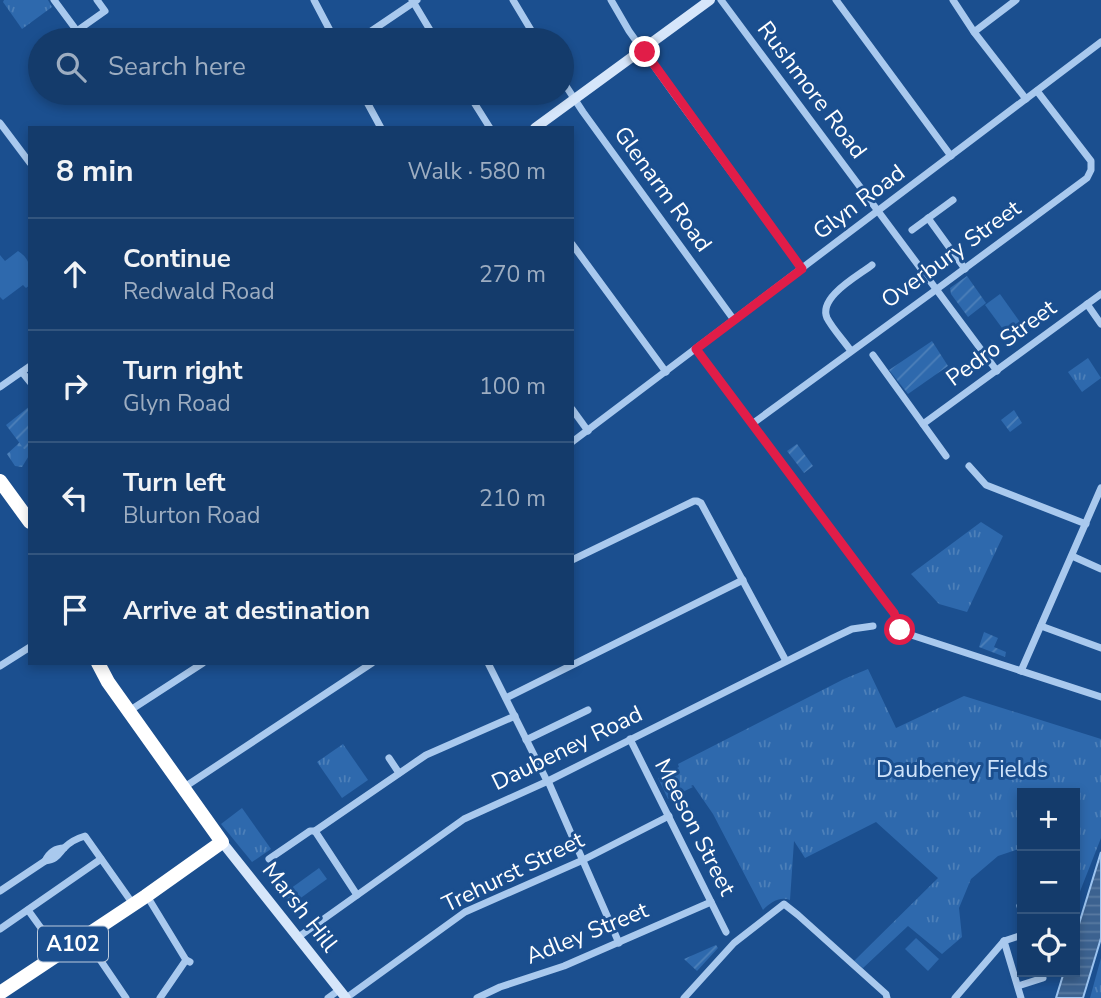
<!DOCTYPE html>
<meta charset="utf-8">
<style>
body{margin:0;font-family:"Nunito Sans",sans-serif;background:#214673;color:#f1f3f6}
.controls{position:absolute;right:21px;bottom:21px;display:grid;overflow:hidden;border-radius:0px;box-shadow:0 4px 10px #0003}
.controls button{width:63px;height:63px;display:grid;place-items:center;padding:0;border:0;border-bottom:2px solid #33557e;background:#143b6b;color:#f1f3f6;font:35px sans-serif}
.stop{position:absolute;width:21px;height:21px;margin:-16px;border:5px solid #e11d48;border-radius:50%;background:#fff}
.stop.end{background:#e11d48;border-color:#fff;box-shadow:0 2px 7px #0008}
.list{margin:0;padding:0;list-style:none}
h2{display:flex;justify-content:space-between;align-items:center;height:91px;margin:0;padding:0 28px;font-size:30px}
h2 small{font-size:23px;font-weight:400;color:#9dadc1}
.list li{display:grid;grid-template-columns:46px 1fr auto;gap:21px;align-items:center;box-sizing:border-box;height:112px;padding:0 28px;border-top:2px solid #33557e}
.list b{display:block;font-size:26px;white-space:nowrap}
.list p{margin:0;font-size:23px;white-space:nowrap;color:#9dadc1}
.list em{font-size:23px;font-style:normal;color:#9dadc1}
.icon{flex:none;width:38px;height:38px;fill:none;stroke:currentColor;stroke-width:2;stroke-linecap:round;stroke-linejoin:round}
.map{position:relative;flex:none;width:1101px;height:998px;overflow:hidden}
.search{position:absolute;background:#143b6b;box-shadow:0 4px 10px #0003;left:28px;top:28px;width:546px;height:77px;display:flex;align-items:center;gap:18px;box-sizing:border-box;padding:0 24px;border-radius:38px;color:#9dadc1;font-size:26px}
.panel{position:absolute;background:#143b6b;box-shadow:0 4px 10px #0003;left:28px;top:126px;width:546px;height:539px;border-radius:0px}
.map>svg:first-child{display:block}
.grass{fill:#2e69ad}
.cemetery{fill:url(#cemetery-stones)}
.park{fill:url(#park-tufts)}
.garden{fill:url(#garden-furrows)}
.water{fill:url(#water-rules);stroke:#9cc4f0;stroke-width:2}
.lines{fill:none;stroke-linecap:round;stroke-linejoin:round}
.street{stroke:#a9c9ee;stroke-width:7}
.secondary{stroke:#d6e6fa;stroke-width:10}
.highway{stroke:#fff;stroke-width:14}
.route{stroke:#e11d48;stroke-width:9}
.labels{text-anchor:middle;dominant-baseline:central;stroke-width:6;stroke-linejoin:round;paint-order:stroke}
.shield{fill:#1b4f8f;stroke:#bbcadd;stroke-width:2}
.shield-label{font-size:21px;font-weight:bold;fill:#fff}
.street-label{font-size:23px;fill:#fff;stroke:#1b4f8f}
.park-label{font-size:23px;fill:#cfe3fa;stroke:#1b4f8f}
</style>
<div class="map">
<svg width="1101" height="998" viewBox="0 0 1101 998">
<defs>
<pattern id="cemetery-stones" width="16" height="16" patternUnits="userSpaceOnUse" patternTransform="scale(1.75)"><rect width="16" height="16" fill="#2e69ad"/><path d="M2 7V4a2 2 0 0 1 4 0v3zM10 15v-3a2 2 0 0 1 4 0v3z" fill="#4d80b9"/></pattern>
<pattern id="park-tufts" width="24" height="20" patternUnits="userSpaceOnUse" patternTransform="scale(1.75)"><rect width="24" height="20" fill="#2e69ad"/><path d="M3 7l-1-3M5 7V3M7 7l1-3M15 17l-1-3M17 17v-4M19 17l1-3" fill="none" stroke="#4d80b9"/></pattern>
<pattern id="garden-furrows" width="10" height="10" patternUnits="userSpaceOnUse" patternTransform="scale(1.75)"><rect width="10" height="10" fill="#2e69ad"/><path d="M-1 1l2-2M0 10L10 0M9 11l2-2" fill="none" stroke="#4d80b9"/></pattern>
<pattern id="water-rules" width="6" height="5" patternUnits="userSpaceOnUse" patternTransform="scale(1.75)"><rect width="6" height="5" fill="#3c6290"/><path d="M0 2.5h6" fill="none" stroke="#597aa1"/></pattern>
</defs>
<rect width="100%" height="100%" fill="#1b4f8f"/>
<!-- grass -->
<g class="grass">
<path d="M18,251C32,260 30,270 30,285L26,288L23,285L3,300L0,297V255L5,261Z"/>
<polygon points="1000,294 1020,322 1005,332 985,305"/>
<polygon points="319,868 327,879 291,905 283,894"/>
<polygon points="916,938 939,959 928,971 905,949"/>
</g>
<!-- cemetery -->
<polygon class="cemetery" points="30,428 30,454 22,467 15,466 7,454 18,444"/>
<!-- park -->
<g class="park">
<polygon points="4,0 48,0 52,7 22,29 3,2"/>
<polygon points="1088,358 1101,378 1082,392 1068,372"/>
<polygon points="981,522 1003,536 967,612 939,604 911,574"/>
<path d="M868,669L896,728L964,696L1101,739V838L1077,899L1075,892V793H1022V848L998,856L971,879L959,908L962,937L942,954L908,926L863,968L854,961L938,878L876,822L805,858L794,841L790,900C779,896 770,903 763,910L713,814L693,785L691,786L693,787L668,799L658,778L679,767L678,764L844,679Z"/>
<polygon points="343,744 368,780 342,798 317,762"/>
<polygon points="242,808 271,849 252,862 221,824"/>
<polygon points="1101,958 1101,998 1090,998"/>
</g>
<!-- garden -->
<g class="garden">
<polygon points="967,276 986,303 968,317 951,294 950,288"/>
<polygon points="932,341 948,366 908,394 889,370"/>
<polygon points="30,406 30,450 24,449 6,425"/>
<polygon points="1014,410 1022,423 1010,432 1001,420"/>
<polygon points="797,444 813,466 804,473 787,451"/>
<polygon points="984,632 998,638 994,647 1006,652 1005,657 979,647"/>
<polygon points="716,945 718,948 697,971 684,959"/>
</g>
<!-- water -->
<polygon class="water" points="1101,852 1101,938 1083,998 1056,998 1064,972 1075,972 1075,937"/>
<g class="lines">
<!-- street -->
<g class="street">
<polyline points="54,0 77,31"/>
<polyline points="314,0 335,40"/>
<polyline points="412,0 436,40"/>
<polyline points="513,0 537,40"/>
<polyline points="611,0 629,31 674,94 802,269"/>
<polyline points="721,0 997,371"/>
<polyline points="836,0 951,156"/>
<polyline points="953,0 974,32 1026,99"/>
<polyline points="974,32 1016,0"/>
<polyline points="64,40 105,11 97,0"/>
<polyline points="358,40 417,0"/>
<polyline points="562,80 583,112 734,320"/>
<polyline points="362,93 381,128"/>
<polyline points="468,93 490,128"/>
<polyline points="0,123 30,163"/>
<polyline points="928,218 965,269"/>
<polyline points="912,230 953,200"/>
<polyline points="572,244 666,372"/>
<polyline points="1087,304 1101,324"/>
<polyline points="696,349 894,613 898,627"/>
<path d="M851,351C844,341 832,328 827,318C818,297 858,276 872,265"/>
<polyline points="873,355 946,456"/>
<polyline points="22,372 30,382"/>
<polyline points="0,387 30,366"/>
<polyline points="572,409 588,431"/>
<polyline points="752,424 937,289 1087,178 1091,170 1091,161 1037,91"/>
<polyline points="923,424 1101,294"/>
<polyline points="572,442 1101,42"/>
<polyline points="969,466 986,485 1086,524"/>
<polyline points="1072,556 1101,569"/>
<polyline points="572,560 694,501 697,501 701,503 786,661"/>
<polyline points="1041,626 1101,648"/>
<polyline points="889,627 898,627 902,632 1101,697"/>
<polyline points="488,663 547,781"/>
<polyline points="0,666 30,647"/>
<polyline points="1021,671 1101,488"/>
<polyline points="506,698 743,580"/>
<polyline points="129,711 203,663"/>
<polyline points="630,739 726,932"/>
<polyline points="526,740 588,710"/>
<polyline points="389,758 399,773"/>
<polyline points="548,781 619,943"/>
<polyline points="183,788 372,663"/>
<polyline points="315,831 357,895"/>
<polyline points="269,859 310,831 315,831 426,755 515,716"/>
<path d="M45,861C49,853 55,848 64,848"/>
<path d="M0,891L45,861C57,859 57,856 64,848C69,843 78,838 85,836L133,904"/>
<polyline points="147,896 186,960 190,962"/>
<polyline points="1020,906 1022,914"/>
<polyline points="28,910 59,953"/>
<polyline points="0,929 101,859"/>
<polyline points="84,936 126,998"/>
<polyline points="297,938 464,819 548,781 833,638 852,629 873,626"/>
<polyline points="1004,941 1021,998"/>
<polyline points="1004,941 1022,935"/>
<polyline points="1018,986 1043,978"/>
<polyline points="160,998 186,960"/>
<polyline points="328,998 339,990"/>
<polyline points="346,998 465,912 583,860 669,816"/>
<polyline points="477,998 500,987 564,966 711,902"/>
<polyline points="684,998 734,943 784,904 798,915 886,994 887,998"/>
<polyline points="955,998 1004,941"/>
</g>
<!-- secondary -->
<g class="secondary">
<polyline points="535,128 710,0"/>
<polyline points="222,842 346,998"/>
</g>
<!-- highway -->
<g class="highway">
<polyline points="0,481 30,522"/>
<polyline points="0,993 146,896 222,842 108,682 98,663"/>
</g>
</g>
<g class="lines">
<!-- route -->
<polyline class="route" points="645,52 802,269 696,349 884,600 894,613 900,630"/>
</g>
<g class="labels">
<!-- shield labels -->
<rect class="shield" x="38" y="926.5" width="70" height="35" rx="5"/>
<g class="shield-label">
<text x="73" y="944">A102</text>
</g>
<!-- street labels -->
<g class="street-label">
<text transform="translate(812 90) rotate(53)">Rushmore Road</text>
<text transform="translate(663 189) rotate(54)">Glenarm Road</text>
<text transform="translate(859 202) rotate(-37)">Glyn Road</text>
<text transform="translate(951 254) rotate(-36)">Overbury Street</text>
<text transform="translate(1001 343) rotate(-36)">Pedro Street</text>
<text transform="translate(567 748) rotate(-26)">Daubeney Road</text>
<text transform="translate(695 827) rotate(63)">Meeson Street</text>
<text transform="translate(513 872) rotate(-26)">Trehurst Street</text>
<text transform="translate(300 907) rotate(52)">Marsh Hill</text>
<text transform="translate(587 933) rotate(-22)">Adley Street</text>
</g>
<!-- park labels -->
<g class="park-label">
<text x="962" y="769">Daubeney Fields</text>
</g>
</g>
</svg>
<div class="controls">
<button>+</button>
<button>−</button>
<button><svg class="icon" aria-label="locate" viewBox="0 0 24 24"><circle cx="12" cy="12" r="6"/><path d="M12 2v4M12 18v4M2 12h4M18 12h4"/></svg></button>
</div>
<div class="stop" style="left:900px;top:630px"></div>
<div class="stop end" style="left:645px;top:52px"></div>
<div class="search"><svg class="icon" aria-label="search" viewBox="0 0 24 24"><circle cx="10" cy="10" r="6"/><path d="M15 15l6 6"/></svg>Search here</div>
<section class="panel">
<h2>8 min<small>Walk · 580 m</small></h2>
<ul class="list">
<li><svg class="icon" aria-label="ahead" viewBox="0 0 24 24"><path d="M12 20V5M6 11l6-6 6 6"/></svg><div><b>Continue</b><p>Redwald Road</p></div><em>270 m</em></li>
<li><svg class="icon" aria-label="right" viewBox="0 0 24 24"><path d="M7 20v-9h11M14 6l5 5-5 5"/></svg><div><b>Turn right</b><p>Glyn Road</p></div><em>100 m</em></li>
<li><svg class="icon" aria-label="left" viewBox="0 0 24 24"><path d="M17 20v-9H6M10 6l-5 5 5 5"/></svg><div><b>Turn left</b><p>Blurton Road</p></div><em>210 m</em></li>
<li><svg class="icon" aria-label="arrive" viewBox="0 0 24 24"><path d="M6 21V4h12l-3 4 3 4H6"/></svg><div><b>Arrive at destination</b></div></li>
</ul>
</section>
</div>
